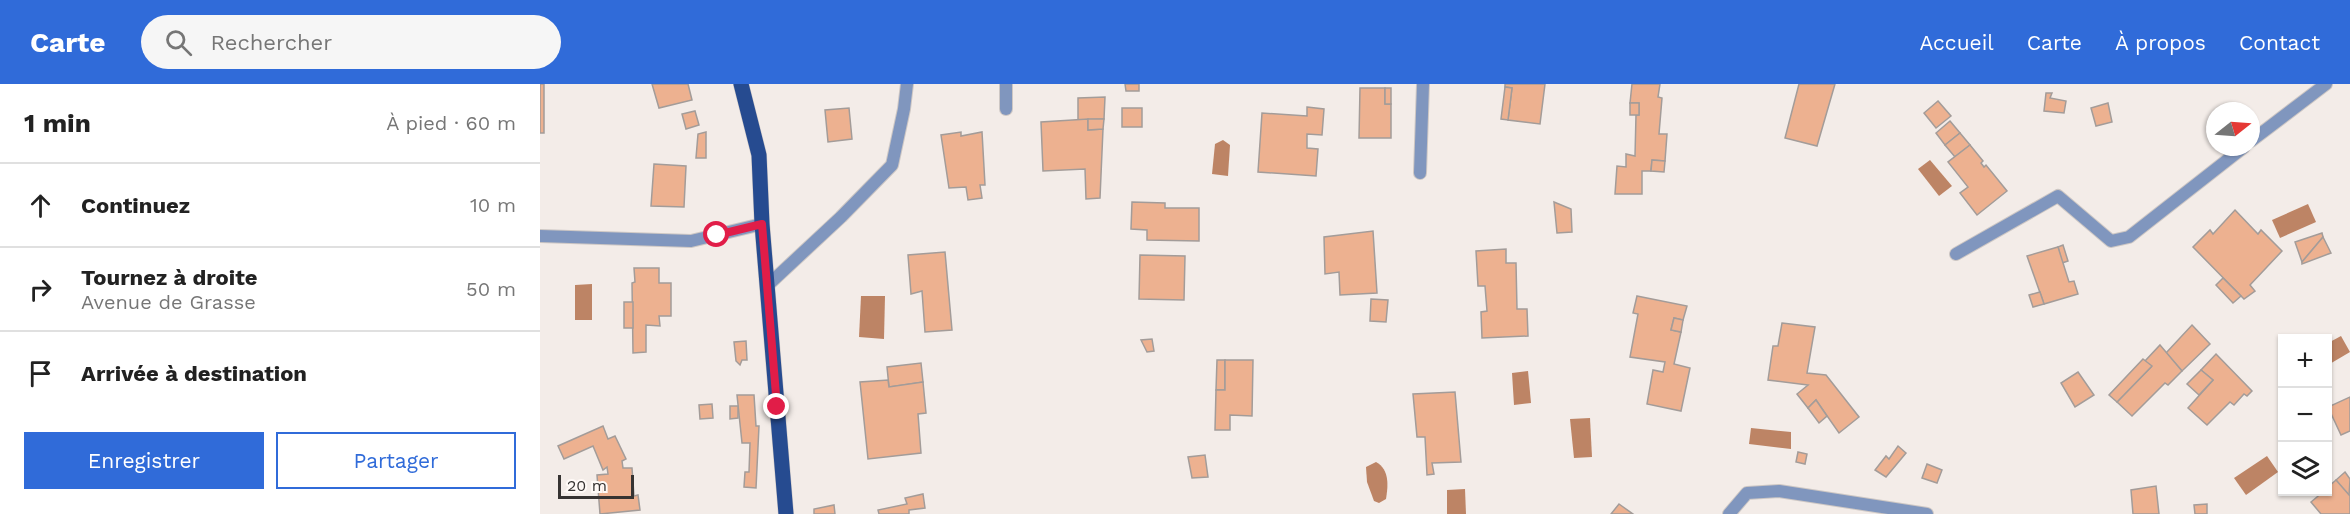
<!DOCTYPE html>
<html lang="fr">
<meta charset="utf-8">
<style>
body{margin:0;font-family:"Work Sans",sans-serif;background:#f6f6f6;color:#222}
.controls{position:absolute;right:18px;bottom:18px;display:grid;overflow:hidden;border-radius:0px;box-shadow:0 2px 4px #0004}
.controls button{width:54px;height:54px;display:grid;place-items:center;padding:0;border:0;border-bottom:2px solid #e0e0e0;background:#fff;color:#222;font:30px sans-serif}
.compass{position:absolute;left:1666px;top:18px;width:54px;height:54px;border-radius:50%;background:#fff;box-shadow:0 2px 4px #0004;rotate:73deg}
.scale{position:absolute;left:18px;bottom:15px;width:76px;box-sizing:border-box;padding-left:6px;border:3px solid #363332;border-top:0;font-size:16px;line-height:21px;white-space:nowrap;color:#363332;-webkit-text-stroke:4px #fffaf7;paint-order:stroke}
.stop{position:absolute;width:18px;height:18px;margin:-14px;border:4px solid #e11d48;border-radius:50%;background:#fff}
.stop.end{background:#e11d48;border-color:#fff;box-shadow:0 2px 6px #0008}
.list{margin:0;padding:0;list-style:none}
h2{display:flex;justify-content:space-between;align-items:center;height:78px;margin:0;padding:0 24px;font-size:26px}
h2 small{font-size:20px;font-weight:400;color:#767676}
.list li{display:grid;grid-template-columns:39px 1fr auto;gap:18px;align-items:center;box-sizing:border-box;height:84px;padding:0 24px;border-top:2px solid #e0e0e0}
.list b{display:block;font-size:22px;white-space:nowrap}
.list p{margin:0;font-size:20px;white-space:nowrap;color:#767676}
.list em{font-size:20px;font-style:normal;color:#767676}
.actions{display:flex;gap:12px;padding:18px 24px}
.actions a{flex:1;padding:14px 0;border:2px solid #306bd9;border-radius:0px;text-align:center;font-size:21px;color:#306bd9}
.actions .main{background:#306bd9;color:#fff}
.icon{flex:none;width:33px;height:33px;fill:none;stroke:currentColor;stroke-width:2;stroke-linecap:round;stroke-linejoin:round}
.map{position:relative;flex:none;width:1810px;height:430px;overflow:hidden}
header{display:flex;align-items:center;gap:36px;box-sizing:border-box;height:84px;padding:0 30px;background:#306bd9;color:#fff}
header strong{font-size:28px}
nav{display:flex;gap:33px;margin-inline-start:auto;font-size:21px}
.search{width:420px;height:54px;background:#f6f6f6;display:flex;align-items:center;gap:15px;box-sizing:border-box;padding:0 21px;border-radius:33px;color:#767676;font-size:22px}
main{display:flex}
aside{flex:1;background:#fff}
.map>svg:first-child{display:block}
.water{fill:#bd8465}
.building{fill:#edb190;stroke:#a39c99;stroke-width:1.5}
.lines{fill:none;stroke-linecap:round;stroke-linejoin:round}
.service-casing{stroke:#cdc7c4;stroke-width:14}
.minor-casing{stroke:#cdc7c4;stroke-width:14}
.primary-casing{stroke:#cdc7c4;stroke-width:16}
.service{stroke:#8096be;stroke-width:12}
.minor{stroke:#8096be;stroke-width:12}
.primary{stroke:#264b90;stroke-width:15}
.route{stroke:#e11d48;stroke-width:8}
</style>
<header>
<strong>Carte</strong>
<div class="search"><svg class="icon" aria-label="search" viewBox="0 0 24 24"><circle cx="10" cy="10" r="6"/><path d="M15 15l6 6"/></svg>Rechercher</div>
<nav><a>Accueil</a><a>Carte</a><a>À propos</a><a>Contact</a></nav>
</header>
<main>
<aside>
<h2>1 min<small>À pied · 60 m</small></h2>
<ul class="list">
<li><svg class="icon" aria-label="ahead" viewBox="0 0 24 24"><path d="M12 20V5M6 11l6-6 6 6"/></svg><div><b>Continuez</b></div><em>10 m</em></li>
<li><svg class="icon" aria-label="right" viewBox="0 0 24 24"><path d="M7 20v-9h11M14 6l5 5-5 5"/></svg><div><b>Tournez à droite</b><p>Avenue de Grasse</p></div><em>50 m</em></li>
<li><svg class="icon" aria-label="arrive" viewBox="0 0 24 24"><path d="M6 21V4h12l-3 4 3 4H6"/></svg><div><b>Arrivée à destination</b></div></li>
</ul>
<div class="actions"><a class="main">Enregistrer</a><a>Partager</a></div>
</aside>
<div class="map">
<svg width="1810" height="430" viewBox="0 0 1810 430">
<rect width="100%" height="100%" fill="#f3ece8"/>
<!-- water -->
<g class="water">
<polygon points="683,56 690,61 688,92 672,90 675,60"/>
<polygon points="1390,76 1412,102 1399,112 1378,85"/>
<polygon points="1768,120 1776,138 1740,154 1732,136"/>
<polygon points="52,200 52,236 35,236 35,201"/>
<polygon points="321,212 345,212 344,255 319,253"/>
<polygon points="1801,252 1810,268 1788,281 1788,259"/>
<polygon points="988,287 991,319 974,321 972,289"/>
<polygon points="1050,334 1052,373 1034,374 1030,335"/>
<polygon points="1211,344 1251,348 1251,365 1209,360"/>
<polygon points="1727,372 1738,388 1706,411 1694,394"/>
<path d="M836,378C850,386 848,402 846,415L839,419L834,417L827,398L826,383Z"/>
<polygon points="925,405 926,430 907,430 907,406"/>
</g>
<!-- building -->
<g class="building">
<rect x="0" y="0" width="4" height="49"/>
<polygon points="112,0 148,0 152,16 119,24"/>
<polygon points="585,0 599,0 599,7 586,7"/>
<polygon points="965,0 1005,0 1000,40 968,36 972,4 965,3"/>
<polygon points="1092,0 1120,0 1118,13 1122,14 1119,50 1127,50 1125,77 1112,76 1111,87 1102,87 1102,110 1075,110 1077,82 1086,83 1086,70 1095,72 1096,31 1099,31 1099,19 1090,19"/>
<polygon points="1259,0 1295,0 1277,62 1245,54"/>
<polygon points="965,3 972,4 968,36 961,35"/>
<polygon points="820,4 845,4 845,20 851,20 851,54 819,54"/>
<rect x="845" y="4" width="6" height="16"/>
<polygon points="1506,9 1512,9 1510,14 1526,17 1524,29 1504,27"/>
<polygon points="565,13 564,35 538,36 538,14"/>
<polygon points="1398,17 1411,32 1396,44 1384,29"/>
<rect x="1090" y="19" width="9" height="12"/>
<polygon points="1568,19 1572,38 1556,42 1551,24"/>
<polygon points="767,23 784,25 782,51 767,50 767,64 778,65 776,92 718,88 722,29 767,32"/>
<polygon points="309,24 312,55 288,58 285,26"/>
<rect x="582" y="24" width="20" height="19"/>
<polygon points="155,27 159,41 146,45 142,30"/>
<polygon points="548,35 548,46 563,45 560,114 546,115 545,85 503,87 501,38"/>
<polygon points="548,35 564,35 563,45 548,46"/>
<polygon points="1410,37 1420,49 1405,61 1396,49"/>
<polygon points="166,48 166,74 156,74 158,50"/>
<polygon points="421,48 421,52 442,48 445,101 440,101 442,114 428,116 426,103 409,104 401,51"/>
<polygon points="1420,49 1430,61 1415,73 1405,61"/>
<polygon points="1430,61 1443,77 1441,79 1444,83 1446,81 1467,107 1437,131 1420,109 1428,103 1408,78"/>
<polygon points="1112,76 1125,77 1124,88 1111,87"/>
<polygon points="114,80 146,82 144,123 111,122"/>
<polygon points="592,118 625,119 625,124 659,124 659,157 607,156 607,146 591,145"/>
<polygon points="1014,118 1031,125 1032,148 1017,149"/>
<polygon points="1695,126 1718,150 1721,146 1742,167 1710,201 1715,207 1704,215 1653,163 1670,146 1673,150"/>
<polygon points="833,147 837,209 800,211 799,188 785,190 784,153"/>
<polygon points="1782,149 1783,153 1762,178 1755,158"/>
<polygon points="1783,153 1791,169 1762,180 1762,178"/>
<polygon points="1523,161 1528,177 1522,179 1518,163"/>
<polygon points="1518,163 1529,198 1534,197 1538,210 1504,220 1487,172"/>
<polygon points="966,165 966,179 976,179 977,225 987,225 988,252 942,254 941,228 947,227 945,202 938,202 936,167"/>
<polygon points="405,168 412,246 385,248 382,207 371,210 368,171"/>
<polygon points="600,171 645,172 644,216 599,215"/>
<polygon points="94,184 119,184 119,199 131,199 131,232 119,232 120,242 106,241 106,268 93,269 92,199 95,198"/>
<polygon points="1683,194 1701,212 1693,219 1676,201"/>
<polygon points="1500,208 1504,220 1493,223 1489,211"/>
<polygon points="1097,212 1147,222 1143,236 1134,234 1131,246 1141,248 1134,280 1150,284 1141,327 1107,320 1113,286 1123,288 1125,278 1090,273 1098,230 1093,229"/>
<polygon points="831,215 848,216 846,238 830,237"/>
<rect x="84" y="218" width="9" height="26"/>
<polygon points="1134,234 1143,236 1141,248 1131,246"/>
<polygon points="1242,239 1275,243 1267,289 1286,291 1319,333 1299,349 1276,316 1268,324 1257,310 1268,301 1228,296 1233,262 1238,262"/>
<polygon points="1652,241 1670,260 1642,287 1626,269"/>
<polygon points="612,255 614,267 607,268 601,256"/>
<polygon points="206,257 207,276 202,276 200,281 196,277 194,258"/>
<polygon points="1620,261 1642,287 1628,301 1625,299 1592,332 1577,318 1611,283 1605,277"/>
<polygon points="1676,270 1712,307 1707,312 1704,310 1694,321 1690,318 1667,341 1648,324 1673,296 1661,286"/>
<polygon points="1603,275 1612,282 1577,318 1569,311"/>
<polygon points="677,276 685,276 685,306 676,306"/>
<polygon points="685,276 713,276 712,332 690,331 690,346 675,346 676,306 685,306"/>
<polygon points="381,279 383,298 349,303 347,283"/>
<polygon points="1661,286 1673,296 1659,311 1647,300"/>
<polygon points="1538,288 1554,311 1535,323 1521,299"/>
<polygon points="348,296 349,303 383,298 386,329 378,330 381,369 328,375 320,298"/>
<polygon points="915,308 921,378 892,379 894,390 887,391 885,353 877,353 873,310"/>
<polygon points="197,311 214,311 216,342 219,342 216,404 204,403 205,388 209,388 210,359 202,359"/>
<polygon points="1810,313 1810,347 1801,351 1788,323"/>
<polygon points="1276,316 1287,332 1279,339 1268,324"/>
<polygon points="172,320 173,334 160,335 159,321"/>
<polygon points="190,322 198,322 198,334 190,335"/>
<polygon points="63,342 68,355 75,352 86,375 82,377 83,384 92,384 94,412 98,411 100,426 60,430 57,391 68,390 67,383 63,386 53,362 24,375 18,362"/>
<polygon points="1358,362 1366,369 1346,393 1335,386 1346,372 1349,375"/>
<polygon points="1258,368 1267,370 1265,380 1256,378"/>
<polygon points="665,371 668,393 652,394 648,373"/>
<polygon points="1387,380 1402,386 1397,399 1382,394"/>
<polygon points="1805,388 1810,395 1809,413 1796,396"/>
<polygon points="1796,396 1810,412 1810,430 1781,430 1771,418 1783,408 1788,408 1788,403"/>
<polygon points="1616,402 1619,430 1593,430 1591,406"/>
<polygon points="383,410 385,424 369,426 369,430 339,430 338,426 367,420 365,414"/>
<polygon points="1079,420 1093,430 1071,430"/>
<polygon points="1667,420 1667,430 1655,430 1654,421"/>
<polygon points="294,421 295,430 274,430 274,425"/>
</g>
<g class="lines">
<defs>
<g id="service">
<polyline points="1711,57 1786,0"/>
<polyline points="1416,170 1518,112 1571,157 1589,153 1704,63"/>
</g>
<g id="minor">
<polyline points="466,0 466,25"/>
<polyline points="880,89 883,0"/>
<polyline points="0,152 151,157 222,140"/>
<polyline points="228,201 301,133 352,81 364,25 367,0"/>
<polyline points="1189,430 1207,409 1239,407 1387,430"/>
</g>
<polyline id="primary" points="201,0 219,71 222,140 246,430"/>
</defs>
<!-- service casing -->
<use href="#service" class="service-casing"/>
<!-- minor casing -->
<use href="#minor" class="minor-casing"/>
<!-- primary casing -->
<use href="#primary" class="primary-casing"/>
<!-- service -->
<use href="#service" class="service"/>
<!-- minor -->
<use href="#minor" class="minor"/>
<!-- primary -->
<use href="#primary" class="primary"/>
</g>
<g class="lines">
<!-- route -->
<polyline class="route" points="177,151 222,140 237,323"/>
</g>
</svg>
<div class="controls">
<button>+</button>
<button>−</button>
<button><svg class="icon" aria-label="layers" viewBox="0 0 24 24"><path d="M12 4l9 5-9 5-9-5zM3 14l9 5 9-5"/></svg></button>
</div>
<svg class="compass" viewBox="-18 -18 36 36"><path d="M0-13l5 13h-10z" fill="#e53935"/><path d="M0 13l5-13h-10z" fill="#767676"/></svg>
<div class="scale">20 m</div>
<div class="stop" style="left:177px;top:151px"></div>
<div class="stop end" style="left:237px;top:323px"></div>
</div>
</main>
